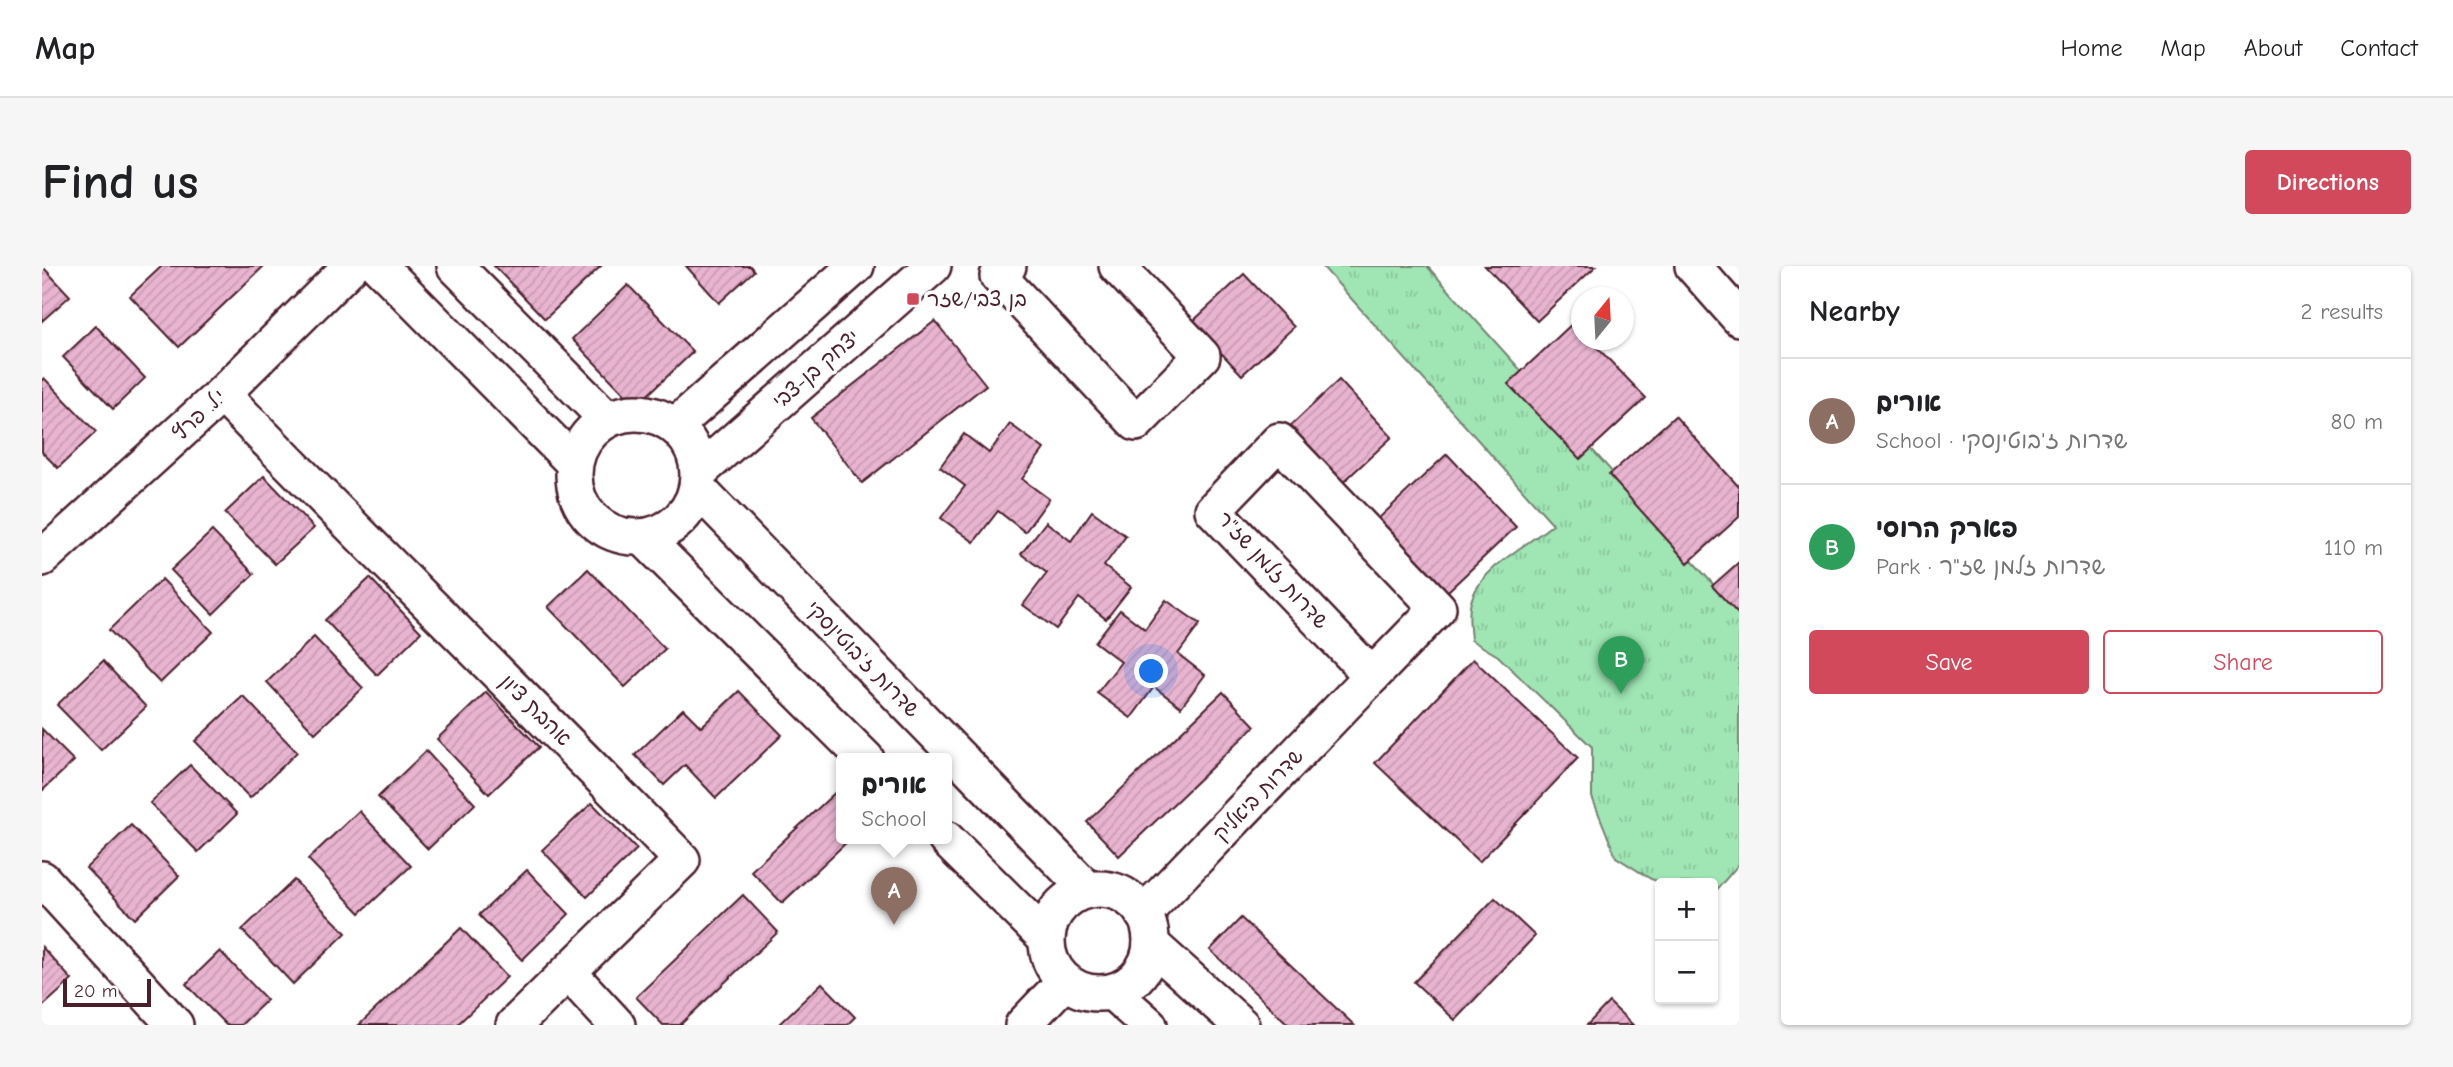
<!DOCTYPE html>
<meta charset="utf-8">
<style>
body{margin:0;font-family:"Comic Neue","Playpen Sans Hebrew",sans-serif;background:#f6f6f6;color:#202124}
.controls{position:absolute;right:21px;bottom:21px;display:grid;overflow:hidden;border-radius:7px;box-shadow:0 2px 5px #0004}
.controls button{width:63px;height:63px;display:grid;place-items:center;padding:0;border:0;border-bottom:2px solid #e0e0e0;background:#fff;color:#202124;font:35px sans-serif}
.compass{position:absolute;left:1529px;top:21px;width:63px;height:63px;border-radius:50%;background:#fff;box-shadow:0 2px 5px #0004;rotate:18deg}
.scale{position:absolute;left:21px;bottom:18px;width:88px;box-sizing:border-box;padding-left:7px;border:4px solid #4a1f2b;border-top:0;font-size:19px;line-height:24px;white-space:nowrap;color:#4a1f2b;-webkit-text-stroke:5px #fff;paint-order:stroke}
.you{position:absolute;left:1110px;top:406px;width:24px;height:24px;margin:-18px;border:5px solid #fff;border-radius:50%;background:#1a73e8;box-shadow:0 0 0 10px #1a73e833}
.badge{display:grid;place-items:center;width:46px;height:46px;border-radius:50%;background:#d1495b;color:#fff;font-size:23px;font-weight:700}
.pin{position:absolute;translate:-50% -58px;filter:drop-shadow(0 2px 4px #0008)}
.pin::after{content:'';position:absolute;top:37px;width:24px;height:21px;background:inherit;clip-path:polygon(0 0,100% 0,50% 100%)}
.popup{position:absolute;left:794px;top:487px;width:116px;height:91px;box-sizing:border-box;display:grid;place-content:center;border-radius:7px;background:#fff;filter:drop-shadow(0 2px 5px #0005);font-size:23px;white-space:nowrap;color:#757577}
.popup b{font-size:26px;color:#202124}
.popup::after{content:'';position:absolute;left:50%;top:100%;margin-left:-14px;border:14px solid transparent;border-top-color:#fff}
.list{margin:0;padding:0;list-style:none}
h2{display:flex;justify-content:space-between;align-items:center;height:91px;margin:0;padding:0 28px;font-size:30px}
h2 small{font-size:23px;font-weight:400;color:#757577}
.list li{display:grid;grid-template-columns:46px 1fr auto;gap:21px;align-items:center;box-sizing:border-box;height:126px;padding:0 28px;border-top:2px solid #e0e0e0}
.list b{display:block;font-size:26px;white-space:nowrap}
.list p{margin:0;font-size:23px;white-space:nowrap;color:#757577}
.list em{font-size:23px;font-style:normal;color:#757577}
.actions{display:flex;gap:14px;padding:21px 28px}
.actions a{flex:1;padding:16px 0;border:2px solid #d1495b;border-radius:7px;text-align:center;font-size:24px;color:#d1495b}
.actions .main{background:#d1495b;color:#fff}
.map{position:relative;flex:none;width:1697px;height:759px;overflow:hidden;border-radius:7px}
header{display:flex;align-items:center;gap:42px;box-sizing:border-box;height:98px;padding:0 35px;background:#fff;border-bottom:2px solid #e0e0e0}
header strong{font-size:33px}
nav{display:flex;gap:38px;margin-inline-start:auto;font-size:24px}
.intro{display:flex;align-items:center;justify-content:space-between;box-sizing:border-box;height:168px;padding:0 42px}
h1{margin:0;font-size:49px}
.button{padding:18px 32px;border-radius:7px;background:#d1495b;color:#fff;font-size:24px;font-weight:700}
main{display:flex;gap:42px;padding:0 42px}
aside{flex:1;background:#fff;border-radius:7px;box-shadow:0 2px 5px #0004}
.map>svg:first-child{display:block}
.park{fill:url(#park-tufts);stroke:#748270;stroke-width:2}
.building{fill:url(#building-hatch);stroke:#4a1f2b;stroke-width:2}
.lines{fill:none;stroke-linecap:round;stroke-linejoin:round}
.minor-casing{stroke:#4a1f2b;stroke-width:40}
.minor{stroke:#fff;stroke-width:35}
.poi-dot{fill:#d1495b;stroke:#fff;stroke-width:2.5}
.labels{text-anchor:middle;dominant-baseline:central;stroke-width:7;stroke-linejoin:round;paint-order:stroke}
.poi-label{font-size:21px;fill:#4a1f2b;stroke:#fff;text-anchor:start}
.street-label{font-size:21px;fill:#4a1f2b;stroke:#fff}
</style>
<header>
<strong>Map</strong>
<nav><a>Home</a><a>Map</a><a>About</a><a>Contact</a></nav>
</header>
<div class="intro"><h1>Find us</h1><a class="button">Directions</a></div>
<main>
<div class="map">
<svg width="1697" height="759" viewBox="0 0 1697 759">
<defs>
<pattern id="park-tufts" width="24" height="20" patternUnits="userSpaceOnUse" patternTransform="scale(1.75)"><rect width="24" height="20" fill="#9fe6b4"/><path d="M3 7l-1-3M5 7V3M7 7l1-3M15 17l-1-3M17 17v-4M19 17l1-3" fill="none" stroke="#8ac59b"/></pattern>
<pattern id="building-hatch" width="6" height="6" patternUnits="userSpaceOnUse" patternTransform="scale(1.75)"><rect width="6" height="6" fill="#e8b4d0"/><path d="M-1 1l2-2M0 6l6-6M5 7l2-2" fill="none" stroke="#c89ab3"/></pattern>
</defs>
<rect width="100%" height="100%" fill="#fff"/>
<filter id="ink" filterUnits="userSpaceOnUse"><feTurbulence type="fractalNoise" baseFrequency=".0143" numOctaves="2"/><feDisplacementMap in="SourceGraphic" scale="14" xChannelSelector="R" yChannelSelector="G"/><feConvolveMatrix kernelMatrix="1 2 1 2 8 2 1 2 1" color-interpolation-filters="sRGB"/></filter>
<g filter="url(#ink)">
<!-- park -->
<path class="park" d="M1280,0H1385L1697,347V598L1671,628V617H1621L1609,613L1574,591L1550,531V481L1456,390L1429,374C1428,361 1425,343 1431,330C1442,300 1488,278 1511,258Z"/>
<!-- building -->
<g class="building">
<polygon points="0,0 28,30 0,55"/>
<polygon points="120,0 222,0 137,81 88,30"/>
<polygon points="452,0 559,0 503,53"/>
<polygon points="644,0 708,0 712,5 677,37"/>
<polygon points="1443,0 1554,0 1495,55"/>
<polygon points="1202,8 1252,61 1200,109 1150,56"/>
<polygon points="586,19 651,86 594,140 530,73"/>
<polygon points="893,55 944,119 820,217 769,152"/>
<polygon points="1532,56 1540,64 1540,74 1548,74 1604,132 1538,193 1466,118"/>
<polygon points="54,60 103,112 71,143 21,91"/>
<polygon points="2,112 54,166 16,202 0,186 0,114"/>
<polygon points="1297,114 1350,171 1296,221 1243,165"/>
<polygon points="1633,150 1697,221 1697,251 1646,297 1567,209"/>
<polygon points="968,158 1002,183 980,213 1007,233 983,266 956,245 932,276 899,252 923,220 898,201 922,168 947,187"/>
<polygon points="1405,188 1474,261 1405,326 1336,253"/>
<polygon points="222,210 272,262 233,298 183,247"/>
<polygon points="1050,245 1084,270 1062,300 1089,321 1064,353 1037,332 1014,363 981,339 1005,307 979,288 1004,256 1029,275"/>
<polygon points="170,265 212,308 171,348 129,304"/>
<polygon points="1697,296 1697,349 1670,320"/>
<polygon points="546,303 623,383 583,421 506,341"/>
<polygon points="328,312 379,366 335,409 283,354"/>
<polygon points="120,313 171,366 118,417 67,364"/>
<polygon points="1124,334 1158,358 1136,388 1163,409 1139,441 1112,421 1089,452 1055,427 1079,396 1053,376 1078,344 1103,363"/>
<polygon points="272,371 321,422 273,467 225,416"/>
<polygon points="1431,393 1536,492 1437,596 1333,497"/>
<polygon points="61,395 104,441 59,484 15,439"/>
<polygon points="697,425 740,469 674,532 643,499 622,519 593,489 641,443 659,461"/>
<polygon points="444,426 497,481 447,528 395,473"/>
<polygon points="1181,426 1213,460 1077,590 1045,556"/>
<polygon points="201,430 255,486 208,532 153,475"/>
<polygon points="0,463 32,495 0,525"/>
<polygon points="384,485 433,538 386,583 336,531"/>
<polygon points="148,499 195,548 156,586 108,537"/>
<polygon points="797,523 800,526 800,573 808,573 740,637 709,605"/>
<polygon points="550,537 595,583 545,631 500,584"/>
<polygon points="317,545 369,600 318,647 266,593"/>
<polygon points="89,559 137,610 93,653 44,602"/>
<polygon points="485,604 527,648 480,694 437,649"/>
<polygon points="252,614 304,667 251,718 200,664"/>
<polygon points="701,629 736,666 638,759 621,759 594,731"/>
<polygon points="1453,632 1493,670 1413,754 1372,716"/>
<polygon points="1199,652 1312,759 1247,759 1168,684"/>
<polygon points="419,662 465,711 415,759 317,759"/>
<polygon points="0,681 30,714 0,741"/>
<polygon points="178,685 225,734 199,759 184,759 144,718"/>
<polygon points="780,717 813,751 805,759 736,759"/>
<polygon points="1567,736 1591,759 1545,759"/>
</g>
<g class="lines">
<defs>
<g id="minor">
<polyline points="337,0 532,197"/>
<polyline points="413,0 565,153"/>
<polyline points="966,0 956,10 1094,157 1160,90 1075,0"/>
<polyline points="1651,0 1697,52"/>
<path d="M180,128C332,285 488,437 640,594L472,759"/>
<circle cx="594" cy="209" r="62"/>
<polyline points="633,160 814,0"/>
<polygon points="1237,175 1396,342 1330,410 1171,244"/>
<polyline points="657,206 891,0"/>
<polyline points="655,222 1046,624"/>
<polyline points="601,271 824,493"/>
<polyline points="0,292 180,128 309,0"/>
<polyline points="904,573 1004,672"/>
<polyline points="0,613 133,759"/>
<circle cx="1057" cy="675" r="52"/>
<polyline points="1101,648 1330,410"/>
<polyline points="1109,678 1199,759"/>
<polyline points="527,707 575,759"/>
<polyline points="1070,726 1107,759"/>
<polyline points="981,759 1023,715"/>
</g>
</defs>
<!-- minor casing -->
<use href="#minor" class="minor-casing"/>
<!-- minor -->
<use href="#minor" class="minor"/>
</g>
</g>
<!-- markers -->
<rect class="poi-dot" x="864" y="26" width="14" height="14" rx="3.5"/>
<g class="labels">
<!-- poi labels -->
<g class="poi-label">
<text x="885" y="33">בן צבי/שזר</text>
</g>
<!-- street labels -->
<g class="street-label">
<text transform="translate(774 103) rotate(-41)">יצחק בן-צבי</text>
<text transform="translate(157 149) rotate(-43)">י.ל. פרץ</text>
<text transform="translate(1231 304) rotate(47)">שדרות זלמן שז"ר</text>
<text transform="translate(821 393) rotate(46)">שדרות ז'בוטינסקי</text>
<text transform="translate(494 444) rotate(45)">אהבת ציון</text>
<text transform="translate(1216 529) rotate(-46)">שדרות ביאליק</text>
</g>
</g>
</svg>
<div class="controls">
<button>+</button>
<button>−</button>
</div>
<svg class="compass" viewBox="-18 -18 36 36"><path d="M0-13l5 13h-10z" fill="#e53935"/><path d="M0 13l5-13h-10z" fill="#757577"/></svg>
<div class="scale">20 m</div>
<div class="you"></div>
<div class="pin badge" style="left:852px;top:659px;background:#8d6e63">A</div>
<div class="popup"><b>אורים</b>School</div>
<div class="pin badge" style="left:1579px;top:428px;background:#2e9e5b">B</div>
</div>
<aside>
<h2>Nearby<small>2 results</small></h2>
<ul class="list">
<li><span class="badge" style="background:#8d6e63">A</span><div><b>אורים</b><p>School · שדרות ז'בוטינסקי</p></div><em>80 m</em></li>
<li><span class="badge" style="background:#2e9e5b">B</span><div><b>פארק הרוסי</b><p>Park · שדרות זלמן שז&quot;ר</p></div><em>110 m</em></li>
</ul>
<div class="actions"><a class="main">Save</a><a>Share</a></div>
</aside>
</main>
